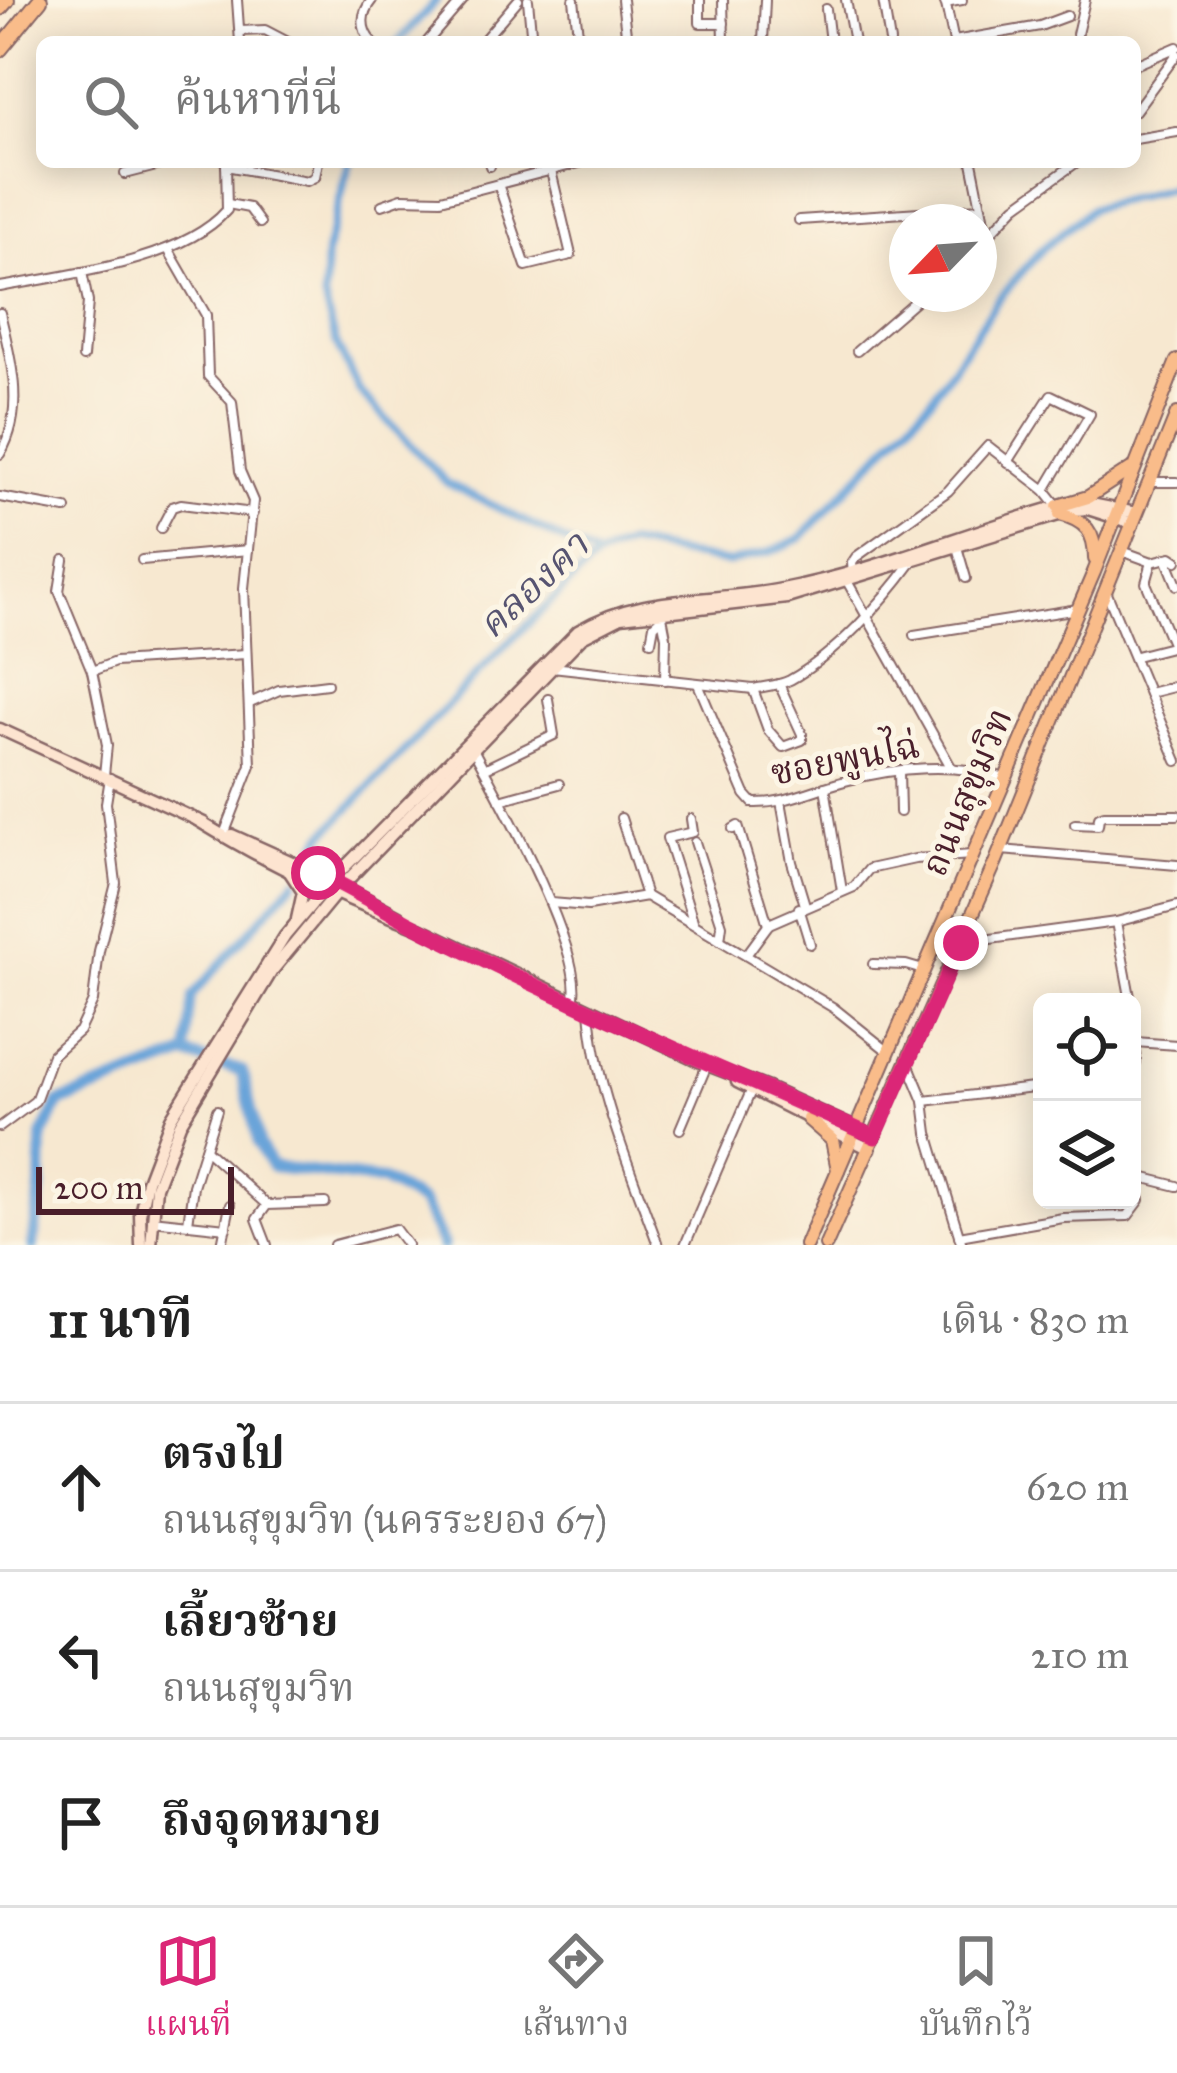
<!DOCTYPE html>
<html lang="th">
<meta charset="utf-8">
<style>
body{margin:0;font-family:"IM FELL Great Primer","Noto Serif Thai",serif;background:#f2f2f2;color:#222}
.controls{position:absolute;right:36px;bottom:36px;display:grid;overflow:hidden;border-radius:18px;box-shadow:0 6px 30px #0003}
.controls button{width:108px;height:108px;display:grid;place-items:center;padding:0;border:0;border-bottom:3px solid #e0e0e0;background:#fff;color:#222;font:60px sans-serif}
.compass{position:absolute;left:889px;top:204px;width:108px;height:108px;border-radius:50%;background:#fff;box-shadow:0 6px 30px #0003;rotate:245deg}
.scale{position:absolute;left:36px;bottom:30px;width:198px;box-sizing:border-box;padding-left:12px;border:6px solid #4a1f2b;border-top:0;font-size:33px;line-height:42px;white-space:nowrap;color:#4a1f2b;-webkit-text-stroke:9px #fcf5e5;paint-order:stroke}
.stop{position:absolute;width:36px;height:36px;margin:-27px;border:9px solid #db2777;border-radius:50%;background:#fff}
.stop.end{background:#db2777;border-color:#fff;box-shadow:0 3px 12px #0008}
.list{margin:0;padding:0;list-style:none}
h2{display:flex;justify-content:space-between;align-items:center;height:156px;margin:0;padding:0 48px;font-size:51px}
h2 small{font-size:39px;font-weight:400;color:#767676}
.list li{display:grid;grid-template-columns:78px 1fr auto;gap:36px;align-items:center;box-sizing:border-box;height:168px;padding:0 48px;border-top:3px solid #e0e0e0}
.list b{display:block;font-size:45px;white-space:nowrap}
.list p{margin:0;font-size:39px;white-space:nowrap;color:#767676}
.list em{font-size:39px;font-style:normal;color:#767676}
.icon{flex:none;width:66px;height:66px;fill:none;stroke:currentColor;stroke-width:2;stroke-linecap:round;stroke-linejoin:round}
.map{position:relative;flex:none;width:1177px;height:1245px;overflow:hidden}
.search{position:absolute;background:#fff;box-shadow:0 6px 30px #0003;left:36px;right:36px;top:36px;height:132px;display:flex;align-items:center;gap:30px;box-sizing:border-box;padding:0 42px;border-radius:18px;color:#767676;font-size:45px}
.sheet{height:660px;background:#fff}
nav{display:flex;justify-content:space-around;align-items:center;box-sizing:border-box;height:168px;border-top:3px solid #e0e0e0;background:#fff;font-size:33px;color:#767676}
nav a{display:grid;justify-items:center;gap:6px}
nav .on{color:#db2777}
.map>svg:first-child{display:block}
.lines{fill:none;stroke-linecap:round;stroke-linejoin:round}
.canal{stroke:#6aa4d9;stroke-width:8}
.river{stroke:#6aa4d9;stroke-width:12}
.street-casing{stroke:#876565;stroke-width:12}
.secondary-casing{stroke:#876565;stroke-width:15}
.primary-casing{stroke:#876565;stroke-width:16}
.highway-casing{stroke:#876565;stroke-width:18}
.street{stroke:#fff;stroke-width:8}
.secondary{stroke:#fde4d0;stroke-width:10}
.primary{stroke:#f9bc8a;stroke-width:12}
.highway{stroke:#f9bc8a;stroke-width:14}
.route{stroke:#db2777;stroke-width:15}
.labels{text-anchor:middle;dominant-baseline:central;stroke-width:10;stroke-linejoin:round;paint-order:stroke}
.street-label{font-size:36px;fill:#4a1f2b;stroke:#fcf5e5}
.water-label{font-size:39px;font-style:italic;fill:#575471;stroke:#fcf5e5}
</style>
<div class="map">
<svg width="1177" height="1245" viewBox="0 0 1177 1245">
<rect width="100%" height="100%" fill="#fcf5e5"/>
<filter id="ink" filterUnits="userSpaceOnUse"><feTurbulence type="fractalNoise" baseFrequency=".00833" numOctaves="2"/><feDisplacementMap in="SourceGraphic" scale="24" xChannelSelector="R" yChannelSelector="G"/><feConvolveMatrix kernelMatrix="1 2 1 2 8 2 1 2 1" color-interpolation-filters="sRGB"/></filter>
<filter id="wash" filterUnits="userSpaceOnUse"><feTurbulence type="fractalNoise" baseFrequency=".004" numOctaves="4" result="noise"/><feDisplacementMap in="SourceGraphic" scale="48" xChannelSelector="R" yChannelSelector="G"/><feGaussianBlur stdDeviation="2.7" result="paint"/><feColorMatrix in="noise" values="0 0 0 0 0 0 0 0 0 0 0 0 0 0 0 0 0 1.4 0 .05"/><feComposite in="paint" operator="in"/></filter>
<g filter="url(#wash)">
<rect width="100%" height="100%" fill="#f7e8d0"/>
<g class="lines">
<!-- canal -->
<g class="canal">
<polyline points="398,42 437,0"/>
<polyline points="350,162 326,252 324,298 336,343 360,392 447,483 597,557"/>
<polyline points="303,867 322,837 490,661 597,557 628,544 728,563 770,552 801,538 932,398 999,298 1042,249 1092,208 1177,186"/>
<polyline points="186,1055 192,996 295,880"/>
</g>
<!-- river -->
<polyline class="river" points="33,1245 41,1187 42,1136 59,1103 186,1055 242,1071 259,1145 272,1167 383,1181 422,1203 443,1245"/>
</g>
</g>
<g filter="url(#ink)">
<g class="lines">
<defs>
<g id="street">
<polyline points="237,0 240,42"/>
<polyline points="528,0 532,42"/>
<polyline points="574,0 579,42"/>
<polyline points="622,0 627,42"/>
<polyline points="700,0 700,23 724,23"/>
<polyline points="723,0 724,42"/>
<polyline points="846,0 854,42"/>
<polyline points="883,0 890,42"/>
<polyline points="945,0 954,42"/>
<polyline points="945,3 962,0"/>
<polyline points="826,9 830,42"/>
<polyline points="240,31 265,30 288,42"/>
<polyline points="1077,34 1085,0"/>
<polyline points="954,41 1040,26 1067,16"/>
<path d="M372,42C360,29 361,13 372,0"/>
<polyline points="427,42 463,0"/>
<polyline points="482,42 518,0"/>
<polyline points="763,42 765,0"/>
<polyline points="1135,65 1177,47"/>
<polyline points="1135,111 1177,54"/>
<polyline points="1135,139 1177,132"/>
<polyline points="489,162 490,166"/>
<polyline points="972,162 987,236"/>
<polyline points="226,166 307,181 315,177 318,162"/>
<polyline points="125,174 172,162"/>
<polyline points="498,184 526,266 571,255 551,171"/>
<polyline points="228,204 249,208 260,223"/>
<polyline points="382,205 402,198 441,199 583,162"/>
<polyline points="799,220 980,208"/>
<polyline points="979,245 1016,206 1077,162"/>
<polyline points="168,249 206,315 208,376 232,402 240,471 253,501 244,588 251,765 225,832"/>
<polyline points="82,272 88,302 83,357"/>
<path d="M0,287C65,275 182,262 227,210L226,162"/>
<path d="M0,313C11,359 26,411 0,454"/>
<polyline points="857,351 923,294"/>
<polyline points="1008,462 1051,395 1090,414 1045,490"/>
<polyline points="1149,482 1177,482"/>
<polyline points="0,497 66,509"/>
<polyline points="161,528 172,507 181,504 253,513"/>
<polyline points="957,547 966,578"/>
<polyline points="1122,551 1152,562 1171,557 1177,561"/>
<polyline points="1166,558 1177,585"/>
<polyline points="64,560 59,591 92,671 107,745 104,775"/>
<polyline points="142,560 248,550"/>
<polyline points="1152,562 1146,583 1173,646"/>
<polyline points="853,576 852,563 856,557 948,491 988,446 1045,490 1057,505"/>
<polyline points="847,581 951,767"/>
<polyline points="1106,591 1177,761"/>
<polyline points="661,611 666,637 665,680"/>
<polyline points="914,635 1078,609"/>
<polyline points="651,641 654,625 662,618"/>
<polyline points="1136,656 1175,646"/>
<path d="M552,667L753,689C765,686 778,686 790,680C835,655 882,603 912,562"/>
<polyline points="92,671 115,662 246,654"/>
<path d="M698,684L745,794L753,803C785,804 814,789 845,781C896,767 955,762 1005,778"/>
<polyline points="753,689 768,730 783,747 802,740 802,734 779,684"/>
<polyline points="1149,693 1177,686"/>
<polyline points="250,703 279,690 327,684"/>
<path d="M473,749C498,795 587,955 573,1001"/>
<polyline points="484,769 554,735 548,699"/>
<polyline points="899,772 900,812"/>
<polyline points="825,787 842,891"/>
<polyline points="500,800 559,784"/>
<polyline points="781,801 792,862 805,905"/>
<polyline points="621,818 646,896"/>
<polyline points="691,819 693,832 667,838 694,924"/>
<polyline points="1075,824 1098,825 1099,817 1104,815 1177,815"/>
<polyline points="733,829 738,826 768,925"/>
<polyline points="695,842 722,925 720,940"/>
<polyline points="1001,850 1177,865"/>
<polyline points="551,903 588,906 646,896 834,1008 889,1052"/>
<polyline points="799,908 810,944"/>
<polyline points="1116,922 1131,1002"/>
<polyline points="961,943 1116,922 1177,906"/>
<polyline points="747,954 769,924 854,887 869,869 915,859 972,855"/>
<polyline points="873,964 906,965 923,970"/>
<polyline points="1132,1008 1136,1063 1132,1074"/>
<path d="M590,1009C595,1089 631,1170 658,1245"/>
<polyline points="1135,1042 1177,1045"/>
<polyline points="908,1063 924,1101 928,1133 962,1245"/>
<polyline points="924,1101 1042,1087"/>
<polyline points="0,1127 35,1101 52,1055 79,1031 93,1001 99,951 116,883 106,803 110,778"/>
<polyline points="680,1129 707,1065"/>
<polyline points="205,1149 267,1205"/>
<polyline points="1133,1175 1177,1186"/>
<polyline points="152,1220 226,1228"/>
<polyline points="188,1223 193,1186 217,1110"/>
<polyline points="959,1236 1063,1218 1128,1216 1140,1200 1132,1155"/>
<polyline points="222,1245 230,1205"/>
<polyline points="267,1245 257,1219 267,1205 325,1203"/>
<polyline points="334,1245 395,1229 407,1245"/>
<polyline points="685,1245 751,1091"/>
</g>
<g id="secondary">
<polyline points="1081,502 1136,513"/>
<polyline points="0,729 204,823"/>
<path d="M197,820C268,864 343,899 420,928L707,1065L768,1088L875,1137"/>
<polyline points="232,835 332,880 399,916"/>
<polyline points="289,871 303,892 297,919"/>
<polyline points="737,1082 870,1149"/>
<path d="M141,1245L140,1214L147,1181L171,1118L285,936L332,880L578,631C640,593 713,603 782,589C878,571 969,530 1063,505"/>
<polyline points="151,1245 156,1187 180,1124 272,971 343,885 582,637 621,617 787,598 1075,510 1088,509 1132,523"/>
</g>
<g id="primary">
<polyline points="1058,506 1088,497 1131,469"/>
<path d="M1060,514C1086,521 1095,532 1095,559"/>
<polyline points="808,1119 832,1140 838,1170"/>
<polyline points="806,1245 1094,572 1177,361"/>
<polyline points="826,1245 996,861 1177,414"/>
</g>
<g id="highway">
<polyline points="0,8 7,0"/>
<polyline points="0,49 40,0"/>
</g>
</defs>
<!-- street casing -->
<use href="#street" class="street-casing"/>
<!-- secondary casing -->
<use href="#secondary" class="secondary-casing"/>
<!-- primary casing -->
<use href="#primary" class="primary-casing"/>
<!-- highway casing -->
<use href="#highway" class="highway-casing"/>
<!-- street -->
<use href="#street" class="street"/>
<!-- secondary -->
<use href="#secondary" class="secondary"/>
<!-- primary -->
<use href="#primary" class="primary"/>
<!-- highway -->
<use href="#highway" class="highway"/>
</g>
</g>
<g class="lines" filter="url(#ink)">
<!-- route -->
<path class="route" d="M318,873C354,890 388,912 423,930C570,1006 724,1069 875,1137L961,943"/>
</g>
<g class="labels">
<!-- street labels -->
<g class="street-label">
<text transform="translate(845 759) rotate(-11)">ซอยพูนไฉ่</text>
<text transform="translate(967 792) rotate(-67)">ถนนสุขุมวิท</text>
</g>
<!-- water labels -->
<g class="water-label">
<text transform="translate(533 585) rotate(-43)">คลองคา</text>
</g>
</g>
</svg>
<div class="controls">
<button><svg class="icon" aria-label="locate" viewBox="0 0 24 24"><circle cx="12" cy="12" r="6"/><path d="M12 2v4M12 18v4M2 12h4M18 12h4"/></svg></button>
<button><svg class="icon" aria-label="layers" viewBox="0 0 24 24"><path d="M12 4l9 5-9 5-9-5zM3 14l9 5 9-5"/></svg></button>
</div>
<svg class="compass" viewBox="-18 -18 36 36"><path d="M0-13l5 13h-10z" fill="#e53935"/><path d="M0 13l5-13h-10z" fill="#767676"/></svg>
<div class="scale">200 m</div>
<div class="stop" style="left:318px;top:873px"></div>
<div class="stop end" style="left:961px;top:943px"></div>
<div class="search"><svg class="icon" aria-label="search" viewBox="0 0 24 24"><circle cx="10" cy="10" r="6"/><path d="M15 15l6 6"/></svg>ค้นหาที่นี่</div>
</div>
<section class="sheet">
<h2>11 นาที<small>เดิน · 830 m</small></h2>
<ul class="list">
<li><svg class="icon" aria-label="ahead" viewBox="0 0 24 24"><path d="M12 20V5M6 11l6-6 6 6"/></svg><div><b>ตรงไป</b><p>ถนนสุขุมวิท (นครระยอง 67)</p></div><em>620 m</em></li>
<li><svg class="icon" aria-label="left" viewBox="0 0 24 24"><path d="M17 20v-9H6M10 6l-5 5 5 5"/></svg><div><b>เลี้ยวซ้าย</b><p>ถนนสุขุมวิท</p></div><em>210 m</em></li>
<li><svg class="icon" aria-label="arrive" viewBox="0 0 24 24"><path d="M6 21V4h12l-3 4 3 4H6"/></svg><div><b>ถึงจุดหมาย</b></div></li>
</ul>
</section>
<nav>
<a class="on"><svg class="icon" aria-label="map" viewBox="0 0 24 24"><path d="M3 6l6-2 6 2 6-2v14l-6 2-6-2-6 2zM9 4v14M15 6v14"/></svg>แผนที่</a>
<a><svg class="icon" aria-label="directions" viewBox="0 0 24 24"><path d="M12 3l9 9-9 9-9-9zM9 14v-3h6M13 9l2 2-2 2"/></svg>เส้นทาง</a>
<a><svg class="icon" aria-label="saved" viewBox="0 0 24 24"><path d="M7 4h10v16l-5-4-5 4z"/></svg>บันทึกไว้</a>
</nav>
